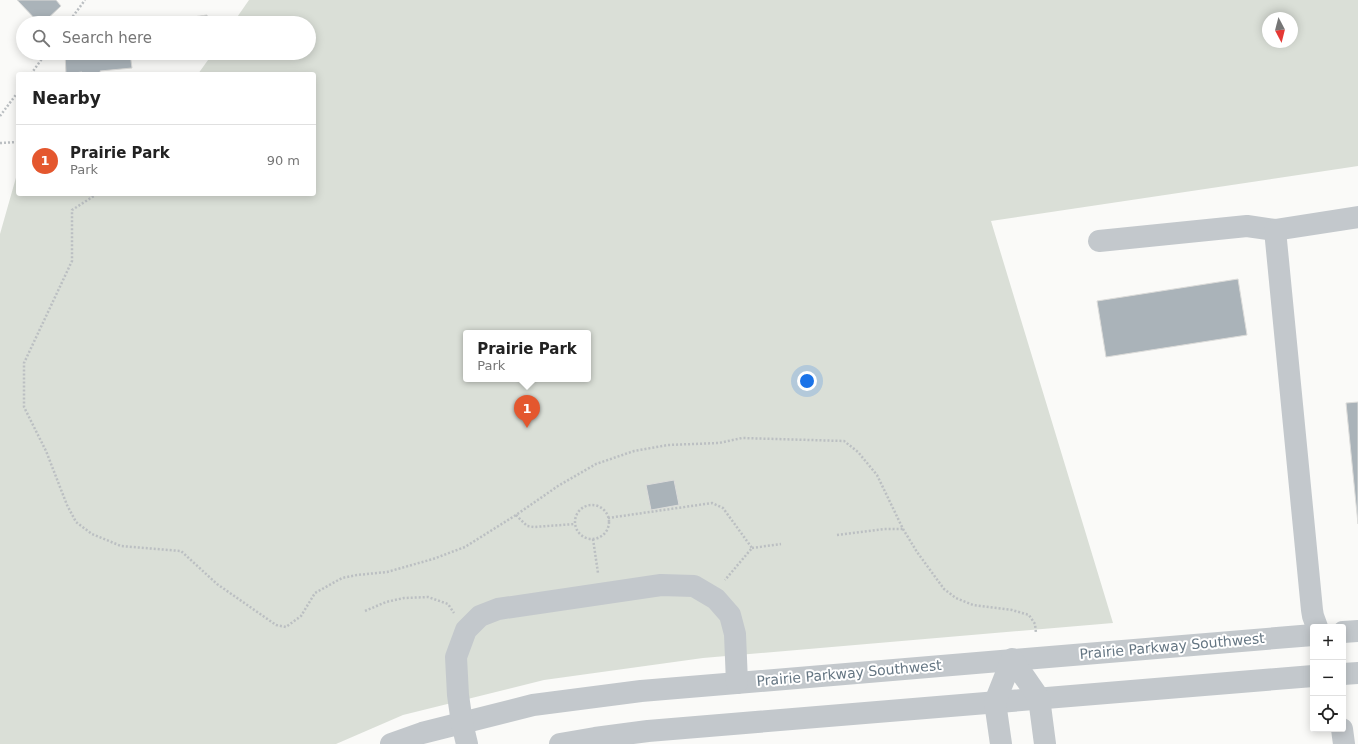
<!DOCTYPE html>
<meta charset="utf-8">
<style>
body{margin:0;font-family:"DejaVu Sans",sans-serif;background:#f2f2f2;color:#222}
.controls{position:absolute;right:12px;bottom:12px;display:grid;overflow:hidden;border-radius:4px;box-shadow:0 2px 10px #0003}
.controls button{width:36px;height:36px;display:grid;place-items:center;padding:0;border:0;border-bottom:1px solid #e0e0e0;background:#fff;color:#222;font:20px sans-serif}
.compass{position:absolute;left:1262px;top:12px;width:36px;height:36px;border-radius:50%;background:#fff;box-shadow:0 2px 10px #0003;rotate:173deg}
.you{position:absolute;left:807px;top:381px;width:14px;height:14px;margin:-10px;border:3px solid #fff;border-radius:50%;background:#1a73e8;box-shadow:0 0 0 6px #1a73e833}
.badge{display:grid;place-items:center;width:26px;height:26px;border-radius:50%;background:#e4572e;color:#fff;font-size:13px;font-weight:700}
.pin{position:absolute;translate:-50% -33px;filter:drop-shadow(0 1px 2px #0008)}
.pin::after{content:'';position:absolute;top:21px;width:14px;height:12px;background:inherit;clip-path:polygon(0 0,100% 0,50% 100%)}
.popup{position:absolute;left:463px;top:330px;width:128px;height:52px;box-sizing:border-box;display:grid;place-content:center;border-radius:4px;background:#fff;filter:drop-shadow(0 1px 3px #0005);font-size:13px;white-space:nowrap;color:#767676}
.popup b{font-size:15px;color:#222}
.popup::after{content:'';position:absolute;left:50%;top:100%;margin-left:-8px;border:8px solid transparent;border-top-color:#fff}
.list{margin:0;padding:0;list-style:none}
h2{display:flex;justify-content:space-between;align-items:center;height:52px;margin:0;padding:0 16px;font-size:17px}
h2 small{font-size:13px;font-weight:400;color:#767676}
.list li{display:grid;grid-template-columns:26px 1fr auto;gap:12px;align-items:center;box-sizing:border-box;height:72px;padding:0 16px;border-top:1px solid #e0e0e0}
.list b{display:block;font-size:15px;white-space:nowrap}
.list p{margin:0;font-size:13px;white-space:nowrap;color:#767676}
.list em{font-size:13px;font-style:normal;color:#767676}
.icon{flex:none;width:22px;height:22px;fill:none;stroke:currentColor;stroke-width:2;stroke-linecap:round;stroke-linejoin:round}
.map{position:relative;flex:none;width:1358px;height:744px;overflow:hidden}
.search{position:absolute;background:#fff;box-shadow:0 2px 10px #0003;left:16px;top:16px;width:300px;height:44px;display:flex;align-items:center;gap:10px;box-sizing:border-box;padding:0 14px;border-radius:22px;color:#767676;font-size:15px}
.panel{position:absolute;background:#fff;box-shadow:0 2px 10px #0003;left:16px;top:72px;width:300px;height:124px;border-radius:4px}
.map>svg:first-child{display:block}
.green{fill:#dadfd7;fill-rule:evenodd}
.building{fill:#aab3b9;stroke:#dcdcda}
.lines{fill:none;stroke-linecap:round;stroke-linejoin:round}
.path{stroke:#bbbfc2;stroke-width:2.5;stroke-dasharray:2 2;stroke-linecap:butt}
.minor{stroke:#c3c8cc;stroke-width:22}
.labels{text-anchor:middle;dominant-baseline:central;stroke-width:4;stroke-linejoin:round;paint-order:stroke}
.street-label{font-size:14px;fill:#657683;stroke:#fff}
</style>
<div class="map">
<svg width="1358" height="744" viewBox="0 0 1358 744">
<rect width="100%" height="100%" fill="#fafaf8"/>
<!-- green -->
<path class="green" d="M249,0H1358V166L991,221L1113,623L703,658L544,680L403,715L336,744H0V234L17,174L18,173V194H314V74H198L213,53H309V23H233ZM1268,18H1292V42H1268ZM466,333H588V379H466Z"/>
<!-- building -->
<g class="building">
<polygon points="17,0 56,0 61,6 43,23 39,23"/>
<polygon points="207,15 209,23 151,23"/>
<polygon points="65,53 130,53 132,68 100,71 101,74 82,74 82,72 66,74"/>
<polygon points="150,53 194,53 151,59"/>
<polygon points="1238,279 1247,335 1106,357 1097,301"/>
<polygon points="1358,402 1358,524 1346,403"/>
<polygon points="674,480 679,505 651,510 646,485"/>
</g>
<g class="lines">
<!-- path -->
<g class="path">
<polyline points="68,23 85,0"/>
<polyline points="31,74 46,53"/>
<polyline points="0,116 18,92"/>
<polyline points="0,143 18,142"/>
<polyline points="97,194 72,210 72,261 24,363 24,407 46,451 67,505 76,522 92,534 121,546 181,551 217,584 276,625 286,627 301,616 315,593 342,578 357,575 387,572 433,559 465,547 516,515 558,486 596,464 634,451 668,445 719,443 742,438 844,441 858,452 877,475 903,529 917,552 944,589 956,598 973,605 1012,610 1029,615 1035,624 1036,633"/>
<circle cx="592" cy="522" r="17"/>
<polyline points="516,515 527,526 534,527 575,524"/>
<polyline points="608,518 712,503 723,508 752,548 725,580"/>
<polyline points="837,535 884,529 903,529"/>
<polyline points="593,539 598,573"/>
<polyline points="752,548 781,544"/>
<polyline points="365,611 386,602 404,598 428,597 448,604 454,613"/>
</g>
<!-- minor -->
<g class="minor">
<polyline points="1099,241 1247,226 1275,230"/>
<polyline points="1317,627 1313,616 1312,610 1275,230 1358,217"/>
<polyline points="1343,632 1358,631"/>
<polyline points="1343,674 1358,673"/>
<polyline points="1342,729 1344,744"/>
<polyline points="391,744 422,733 533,705 641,691 1313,635"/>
<polyline points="467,744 462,723 458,695 456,657 466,630 480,616 498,609 661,585 694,586 716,599 730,615 735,634 737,683"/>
<polyline points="560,744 595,738 648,731 1313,676"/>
<polyline points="1001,744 995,702 1012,659 1039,698 1045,744"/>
</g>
</g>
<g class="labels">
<!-- street labels -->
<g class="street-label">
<text transform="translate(1172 646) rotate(-5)">Prairie Parkway Southwest</text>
<text transform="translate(849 673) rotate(-5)">Prairie Parkway Southwest</text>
</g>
</g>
</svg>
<div class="controls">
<button>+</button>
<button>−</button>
<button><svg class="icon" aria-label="locate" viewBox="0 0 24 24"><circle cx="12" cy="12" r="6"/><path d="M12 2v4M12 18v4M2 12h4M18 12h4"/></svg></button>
</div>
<svg class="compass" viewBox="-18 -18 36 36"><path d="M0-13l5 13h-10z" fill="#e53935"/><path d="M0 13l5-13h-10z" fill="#767676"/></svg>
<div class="you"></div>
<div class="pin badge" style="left:527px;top:428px">1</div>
<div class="popup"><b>Prairie Park</b>Park</div>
<div class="search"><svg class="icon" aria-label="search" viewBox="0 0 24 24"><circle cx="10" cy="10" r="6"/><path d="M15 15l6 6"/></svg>Search here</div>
<section class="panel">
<h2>Nearby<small></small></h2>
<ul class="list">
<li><span class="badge">1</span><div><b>Prairie Park</b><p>Park</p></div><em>90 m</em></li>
</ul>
</section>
</div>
